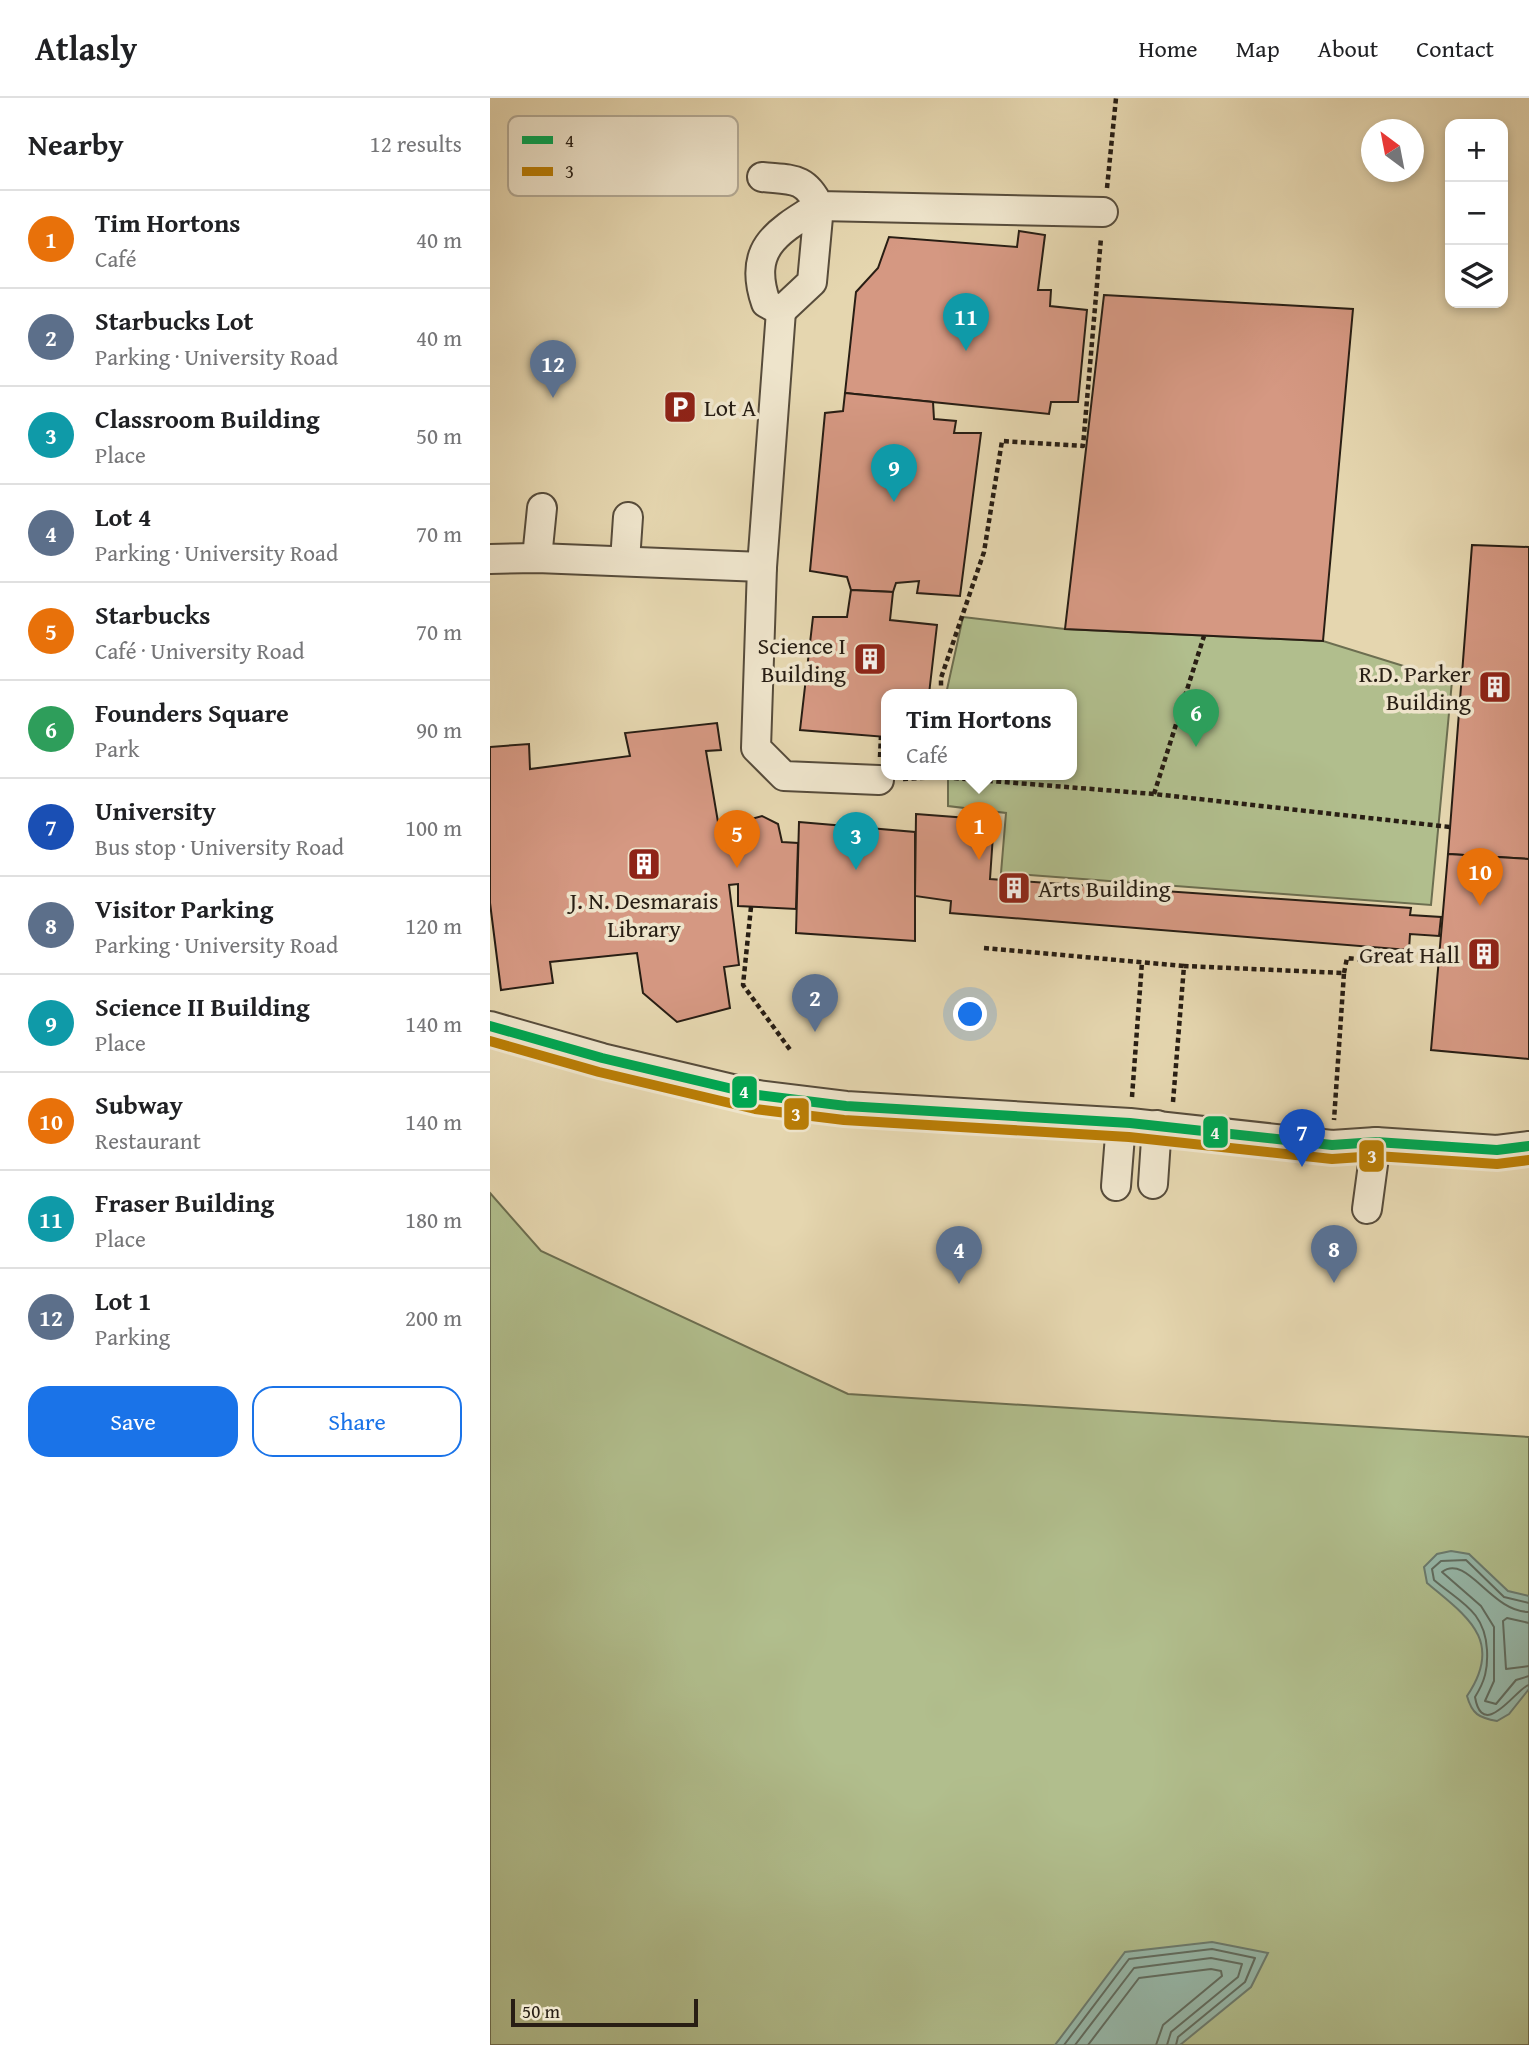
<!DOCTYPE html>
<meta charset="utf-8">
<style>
body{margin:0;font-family:"Gentium Book Plus",serif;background:#f6f6f6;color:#202124}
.controls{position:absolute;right:21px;top:21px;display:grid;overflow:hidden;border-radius:14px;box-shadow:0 4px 10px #0003}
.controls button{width:63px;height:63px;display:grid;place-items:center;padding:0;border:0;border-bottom:2px solid #e0e0e0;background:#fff;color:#202124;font:35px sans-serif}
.compass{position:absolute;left:871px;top:21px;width:63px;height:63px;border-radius:50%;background:#fff;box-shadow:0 4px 10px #0003;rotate:328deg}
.scale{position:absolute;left:21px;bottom:18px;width:187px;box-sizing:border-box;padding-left:7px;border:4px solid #281e14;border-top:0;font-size:19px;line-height:24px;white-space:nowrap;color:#281e14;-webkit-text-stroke:5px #eee4cb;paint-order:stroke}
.you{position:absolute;left:481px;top:917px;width:24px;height:24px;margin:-18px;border:5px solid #fff;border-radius:50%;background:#1a73e8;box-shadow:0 0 0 10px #1a73e833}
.badge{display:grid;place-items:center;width:46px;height:46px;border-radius:50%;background:#1a73e8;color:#fff;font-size:23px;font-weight:700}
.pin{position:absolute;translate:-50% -58px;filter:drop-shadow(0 2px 4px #0008)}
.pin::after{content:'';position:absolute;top:37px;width:24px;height:21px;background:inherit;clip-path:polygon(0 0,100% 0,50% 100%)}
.popup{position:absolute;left:391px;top:591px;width:196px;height:91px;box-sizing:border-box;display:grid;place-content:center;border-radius:14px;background:#fff;filter:drop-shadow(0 2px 5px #0005);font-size:23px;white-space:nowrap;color:#757577}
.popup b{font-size:26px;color:#202124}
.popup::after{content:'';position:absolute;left:50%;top:100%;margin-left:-14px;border:14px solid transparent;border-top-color:#fff}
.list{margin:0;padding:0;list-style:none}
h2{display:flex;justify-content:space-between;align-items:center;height:91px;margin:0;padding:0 28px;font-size:30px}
h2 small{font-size:23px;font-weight:400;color:#757577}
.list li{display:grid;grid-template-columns:46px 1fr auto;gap:21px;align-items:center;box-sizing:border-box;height:98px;padding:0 28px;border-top:2px solid #e0e0e0}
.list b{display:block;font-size:26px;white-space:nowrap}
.list p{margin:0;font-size:23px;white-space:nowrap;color:#757577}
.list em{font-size:23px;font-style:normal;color:#757577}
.actions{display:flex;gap:14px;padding:21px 28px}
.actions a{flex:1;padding:16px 0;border:2px solid #1a73e8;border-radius:21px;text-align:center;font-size:24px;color:#1a73e8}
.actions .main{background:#1a73e8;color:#fff}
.icon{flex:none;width:38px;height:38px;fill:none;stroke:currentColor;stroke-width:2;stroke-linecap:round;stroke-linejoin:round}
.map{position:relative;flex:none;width:1039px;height:1947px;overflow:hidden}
header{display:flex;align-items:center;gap:42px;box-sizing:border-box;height:98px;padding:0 35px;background:#fff;border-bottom:2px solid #e0e0e0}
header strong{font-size:33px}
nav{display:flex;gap:38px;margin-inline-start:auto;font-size:24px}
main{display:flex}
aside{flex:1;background:#fff}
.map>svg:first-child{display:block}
.green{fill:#b1be8d;stroke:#6c6e50;stroke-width:2}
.water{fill:#96b9ab;stroke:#6a7b6f;stroke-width:2}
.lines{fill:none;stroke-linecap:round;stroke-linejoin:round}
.shore{stroke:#5f6c60;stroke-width:2}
.building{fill:#d59882;stroke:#281e14;stroke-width:2}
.minor-casing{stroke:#574c3b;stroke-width:32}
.path{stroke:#281e14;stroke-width:4.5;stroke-dasharray:5 3.5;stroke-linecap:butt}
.minor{stroke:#eee4cb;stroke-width:28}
.bus-1-casing{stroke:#eee4cb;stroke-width:16}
.bus-2-casing{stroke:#eee4cb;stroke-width:16}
.bus-1{stroke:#00a651;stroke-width:10}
.bus-2{stroke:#b97d06;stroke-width:10}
.labels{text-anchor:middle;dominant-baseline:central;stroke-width:7;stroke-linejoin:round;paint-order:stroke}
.poi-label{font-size:24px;fill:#281e14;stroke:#eee4cb;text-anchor:end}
.key{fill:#eee4cb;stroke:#b3a994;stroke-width:2}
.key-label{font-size:19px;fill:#281e14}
.line-badge{stroke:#eee4cb;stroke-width:2.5}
.badge-label{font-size:19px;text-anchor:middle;font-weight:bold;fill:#fff}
</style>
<header>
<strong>Atlasly</strong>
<nav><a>Home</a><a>Map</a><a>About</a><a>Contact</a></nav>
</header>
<main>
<aside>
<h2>Nearby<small>12 results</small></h2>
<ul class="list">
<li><span class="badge" style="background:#e8710a">1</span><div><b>Tim Hortons</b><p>Café</p></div><em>40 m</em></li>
<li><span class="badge" style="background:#5c6f8a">2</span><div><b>Starbucks Lot</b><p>Parking · University Road</p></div><em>40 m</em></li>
<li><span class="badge" style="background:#0f9aa8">3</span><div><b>Classroom Building</b><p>Place</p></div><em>50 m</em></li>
<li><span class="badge" style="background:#5c6f8a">4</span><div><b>Lot 4</b><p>Parking · University Road</p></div><em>70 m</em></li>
<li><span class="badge" style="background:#e8710a">5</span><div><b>Starbucks</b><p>Café · University Road</p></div><em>70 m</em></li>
<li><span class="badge" style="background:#2e9e5b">6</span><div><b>Founders Square</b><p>Park</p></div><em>90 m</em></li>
<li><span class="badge" style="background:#1a4fb4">7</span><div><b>University</b><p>Bus stop · University Road</p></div><em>100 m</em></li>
<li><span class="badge" style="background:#5c6f8a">8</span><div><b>Visitor Parking</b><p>Parking · University Road</p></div><em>120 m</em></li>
<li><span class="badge" style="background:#0f9aa8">9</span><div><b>Science II Building</b><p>Place</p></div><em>140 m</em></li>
<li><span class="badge" style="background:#e8710a">10</span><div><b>Subway</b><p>Restaurant</p></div><em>140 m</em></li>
<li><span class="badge" style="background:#0f9aa8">11</span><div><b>Fraser Building</b><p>Place</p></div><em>180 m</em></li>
<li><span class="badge" style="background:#5c6f8a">12</span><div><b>Lot 1</b><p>Parking</p></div><em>200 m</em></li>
</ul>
<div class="actions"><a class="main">Save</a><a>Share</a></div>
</aside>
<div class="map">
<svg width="1039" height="1947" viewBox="0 0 1039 1947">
<rect width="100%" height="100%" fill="#e5d6af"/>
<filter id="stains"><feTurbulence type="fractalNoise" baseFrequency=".00286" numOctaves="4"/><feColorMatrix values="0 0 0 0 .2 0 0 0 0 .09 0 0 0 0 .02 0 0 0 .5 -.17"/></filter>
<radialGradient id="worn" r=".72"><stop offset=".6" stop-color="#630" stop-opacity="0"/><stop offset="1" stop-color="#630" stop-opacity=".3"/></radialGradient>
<!-- green -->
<g class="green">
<polygon points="473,519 575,531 833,543 962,583 941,807 511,775 516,715 458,708 458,676 582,676 582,596 456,596"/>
<polygon points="0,1095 51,1153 358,1296 1039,1339 1039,1947 0,1947"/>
</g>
<!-- water -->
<g class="water">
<path d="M961,1453L979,1456L1018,1493L1039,1498V1591L1019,1616L1007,1623C989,1620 982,1616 977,1598C1015,1542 976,1518 937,1485L934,1469L947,1456Z"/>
<polygon points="722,1844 778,1855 761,1889 690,1947 565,1947 635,1854"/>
</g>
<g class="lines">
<!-- shore -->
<g class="shore">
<path d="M1039,1505L1014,1499L976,1462L951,1463L942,1471L944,1482C971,1505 995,1513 997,1552C998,1571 995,1583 985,1599C993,1645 1028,1588 1039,1587"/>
<path d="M1039,1514C1001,1514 977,1455 952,1474L991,1508L1004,1529V1583L995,1603L1006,1606L1026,1582L1039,1578"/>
<polyline points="1039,1525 1017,1520 1013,1523 1016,1571 1039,1568"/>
<polyline points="574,1947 639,1861 722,1851 765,1860 755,1884 688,1939 686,1947"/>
<polyline points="585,1947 644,1870 721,1860 752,1866 748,1879 681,1934 677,1947"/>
<polyline points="598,1947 649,1880 721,1871 731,1873 732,1878 673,1927 666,1947"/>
</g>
</g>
<!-- building -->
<g class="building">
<polygon points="529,133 555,137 548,192 561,192 560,208 597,212 588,304 561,304 559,316 355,295 366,194 388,170 399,139 527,149"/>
<polygon points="614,197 863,211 833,543 575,531"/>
<polygon points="355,295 443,304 444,321 466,323 464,335 491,335 470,498 427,495 429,483 406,485 403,494 361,492 357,479 320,473 335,315 353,313"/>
<polygon points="982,447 1039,449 1039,761 958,756"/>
<polygon points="361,492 403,494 400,522 447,527 439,596 396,596 396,639 310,632 323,519 357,519"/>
<polygon points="227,625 231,652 216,653 229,730 272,718 288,726 292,744 308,745 306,811 248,808 248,786 239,787 249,867 234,869 240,910 187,924 153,895 147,855 60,864 63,885 11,892 0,805 0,649 39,646 40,671 140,658 135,635"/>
<polygon points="426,716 504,722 500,781 921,810 920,817 951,819 949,838 920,836 919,852 460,815 461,803 425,798"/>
<polygon points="309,724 425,734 425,843 306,835"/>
<polygon points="958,756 1039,761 1039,961 941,952"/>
</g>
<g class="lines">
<defs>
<g id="minor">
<path d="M272,79C301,82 315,78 329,108L613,114"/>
<path d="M329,108L322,184L291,213L276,205C257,150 287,134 329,108Z"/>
<polyline points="47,460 52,410"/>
<polyline points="0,461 47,460 272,469 291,213"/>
<polyline points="135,463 138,419"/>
<polyline points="272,469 266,650 294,678 389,682"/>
<polyline points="0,928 112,960 268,997 356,1008 640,1025 842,1047 886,1044 1007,1052 1039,1048"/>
<polyline points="663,1086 667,1027"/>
<polyline points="626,1088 631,1025"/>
<polyline points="877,1111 886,1044"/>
</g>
</defs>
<!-- minor casing -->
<use href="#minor" class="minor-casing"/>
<!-- path -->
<g class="path">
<polyline points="617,90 626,0"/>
<polyline points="451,596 451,580 494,454 512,343 593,348 611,140"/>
<polyline points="390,659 391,638"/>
<polyline points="413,681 451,679 664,696 960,729"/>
<polyline points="664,696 714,538"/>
<polyline points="261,809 253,887 301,953"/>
<polyline points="494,850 694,868"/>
<polyline points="854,875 857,860 911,865"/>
<polyline points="642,999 652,864"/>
<polyline points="683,1004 694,868 854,875 844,1022"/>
</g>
<!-- minor -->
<use href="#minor" class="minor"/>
<defs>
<polyline id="bus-1" points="0,928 112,960 268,997 356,1008 640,1025 842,1047 886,1044 1007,1052 1039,1048"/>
<polyline id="bus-2" points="0,943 109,974 265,1011 354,1022 639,1039 842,1061 886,1058 1007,1066 1039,1062"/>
</defs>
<!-- bus-1 casing -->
<use href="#bus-1" class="bus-1-casing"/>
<!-- bus-2 casing -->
<use href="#bus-2" class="bus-2-casing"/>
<!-- bus-1 -->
<use href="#bus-1" class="bus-1"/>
<!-- bus-2 -->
<use href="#bus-2" class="bus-2"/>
</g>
<!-- icons -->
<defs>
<symbol id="parking-square" viewBox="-11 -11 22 22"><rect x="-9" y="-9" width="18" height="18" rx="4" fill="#8f2418" stroke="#eee4cb"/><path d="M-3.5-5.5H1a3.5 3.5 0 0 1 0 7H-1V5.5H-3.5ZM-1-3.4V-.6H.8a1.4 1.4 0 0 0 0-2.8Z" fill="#fff"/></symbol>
<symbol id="building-square" viewBox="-11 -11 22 22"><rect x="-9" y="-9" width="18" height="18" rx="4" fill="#8f2418" stroke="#eee4cb"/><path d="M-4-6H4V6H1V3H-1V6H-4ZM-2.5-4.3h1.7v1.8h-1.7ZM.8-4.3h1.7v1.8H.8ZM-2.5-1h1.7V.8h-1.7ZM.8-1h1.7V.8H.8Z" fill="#fff"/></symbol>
</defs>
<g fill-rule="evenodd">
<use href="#parking-square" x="171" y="290" width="38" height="38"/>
<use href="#building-square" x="361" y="542" width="38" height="38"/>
<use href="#building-square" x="986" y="570" width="38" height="38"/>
<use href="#building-square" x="135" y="747" width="38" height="38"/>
<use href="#building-square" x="505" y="771" width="38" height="38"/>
<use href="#building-square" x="975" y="837" width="38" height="38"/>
</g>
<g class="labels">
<!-- poi labels -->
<g class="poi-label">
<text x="214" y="309" text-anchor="start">Lot A</text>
<text x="356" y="547">Science I<tspan x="356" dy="28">Building</tspan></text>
<text x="981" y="575">R.D. Parker<tspan x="981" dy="28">Building</tspan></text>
<text x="548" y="790" text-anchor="start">Arts Building</text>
<text x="154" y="802" text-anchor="middle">J. N. Desmarais<tspan x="154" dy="28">Library</tspan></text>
<text x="970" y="856">Great Hall</text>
</g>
</g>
<!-- legend -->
<rect x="18" y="18" width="230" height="80" rx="10" class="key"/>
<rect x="32" y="38" width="31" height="8" fill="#00a651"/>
<rect x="32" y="69" width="31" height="9" fill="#b97d06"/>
<g class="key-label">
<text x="75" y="49">4</text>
<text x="75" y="80">3</text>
</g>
<g class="line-badge">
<rect x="241" y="977" width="27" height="34" rx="7" fill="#00a651"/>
<rect x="293" y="999" width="27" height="34" rx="7" fill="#b97d06"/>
<rect x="712" y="1017" width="27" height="34" rx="7" fill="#00a651"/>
<rect x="868" y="1041" width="27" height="34" rx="7" fill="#b97d06"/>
</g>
<g class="badge-label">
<text x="254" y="1000">4</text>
<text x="306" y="1023">3</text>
<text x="725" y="1041">4</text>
<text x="882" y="1065">3</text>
</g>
<rect width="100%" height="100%" filter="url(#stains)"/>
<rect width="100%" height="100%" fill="url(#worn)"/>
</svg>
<div class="controls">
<button>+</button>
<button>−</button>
<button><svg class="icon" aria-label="layers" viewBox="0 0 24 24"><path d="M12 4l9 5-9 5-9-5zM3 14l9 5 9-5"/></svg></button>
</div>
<svg class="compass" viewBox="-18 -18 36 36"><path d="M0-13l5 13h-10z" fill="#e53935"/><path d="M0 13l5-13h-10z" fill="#757577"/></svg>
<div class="scale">50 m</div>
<div class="you"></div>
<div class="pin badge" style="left:489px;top:762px;background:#e8710a">1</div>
<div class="popup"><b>Tim Hortons</b>Café</div>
<div class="pin badge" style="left:325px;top:934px;background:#5c6f8a">2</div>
<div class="pin badge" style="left:366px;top:772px;background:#0f9aa8">3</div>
<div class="pin badge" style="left:469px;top:1186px;background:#5c6f8a">4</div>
<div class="pin badge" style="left:247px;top:770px;background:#e8710a">5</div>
<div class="pin badge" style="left:706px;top:649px;background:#2e9e5b">6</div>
<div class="pin badge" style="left:812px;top:1069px;background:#1a4fb4">7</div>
<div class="pin badge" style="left:844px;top:1185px;background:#5c6f8a">8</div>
<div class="pin badge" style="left:404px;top:404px;background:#0f9aa8">9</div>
<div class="pin badge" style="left:990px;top:808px;background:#e8710a">10</div>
<div class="pin badge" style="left:476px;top:253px;background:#0f9aa8">11</div>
<div class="pin badge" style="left:63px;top:300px;background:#5c6f8a">12</div>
</div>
</main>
